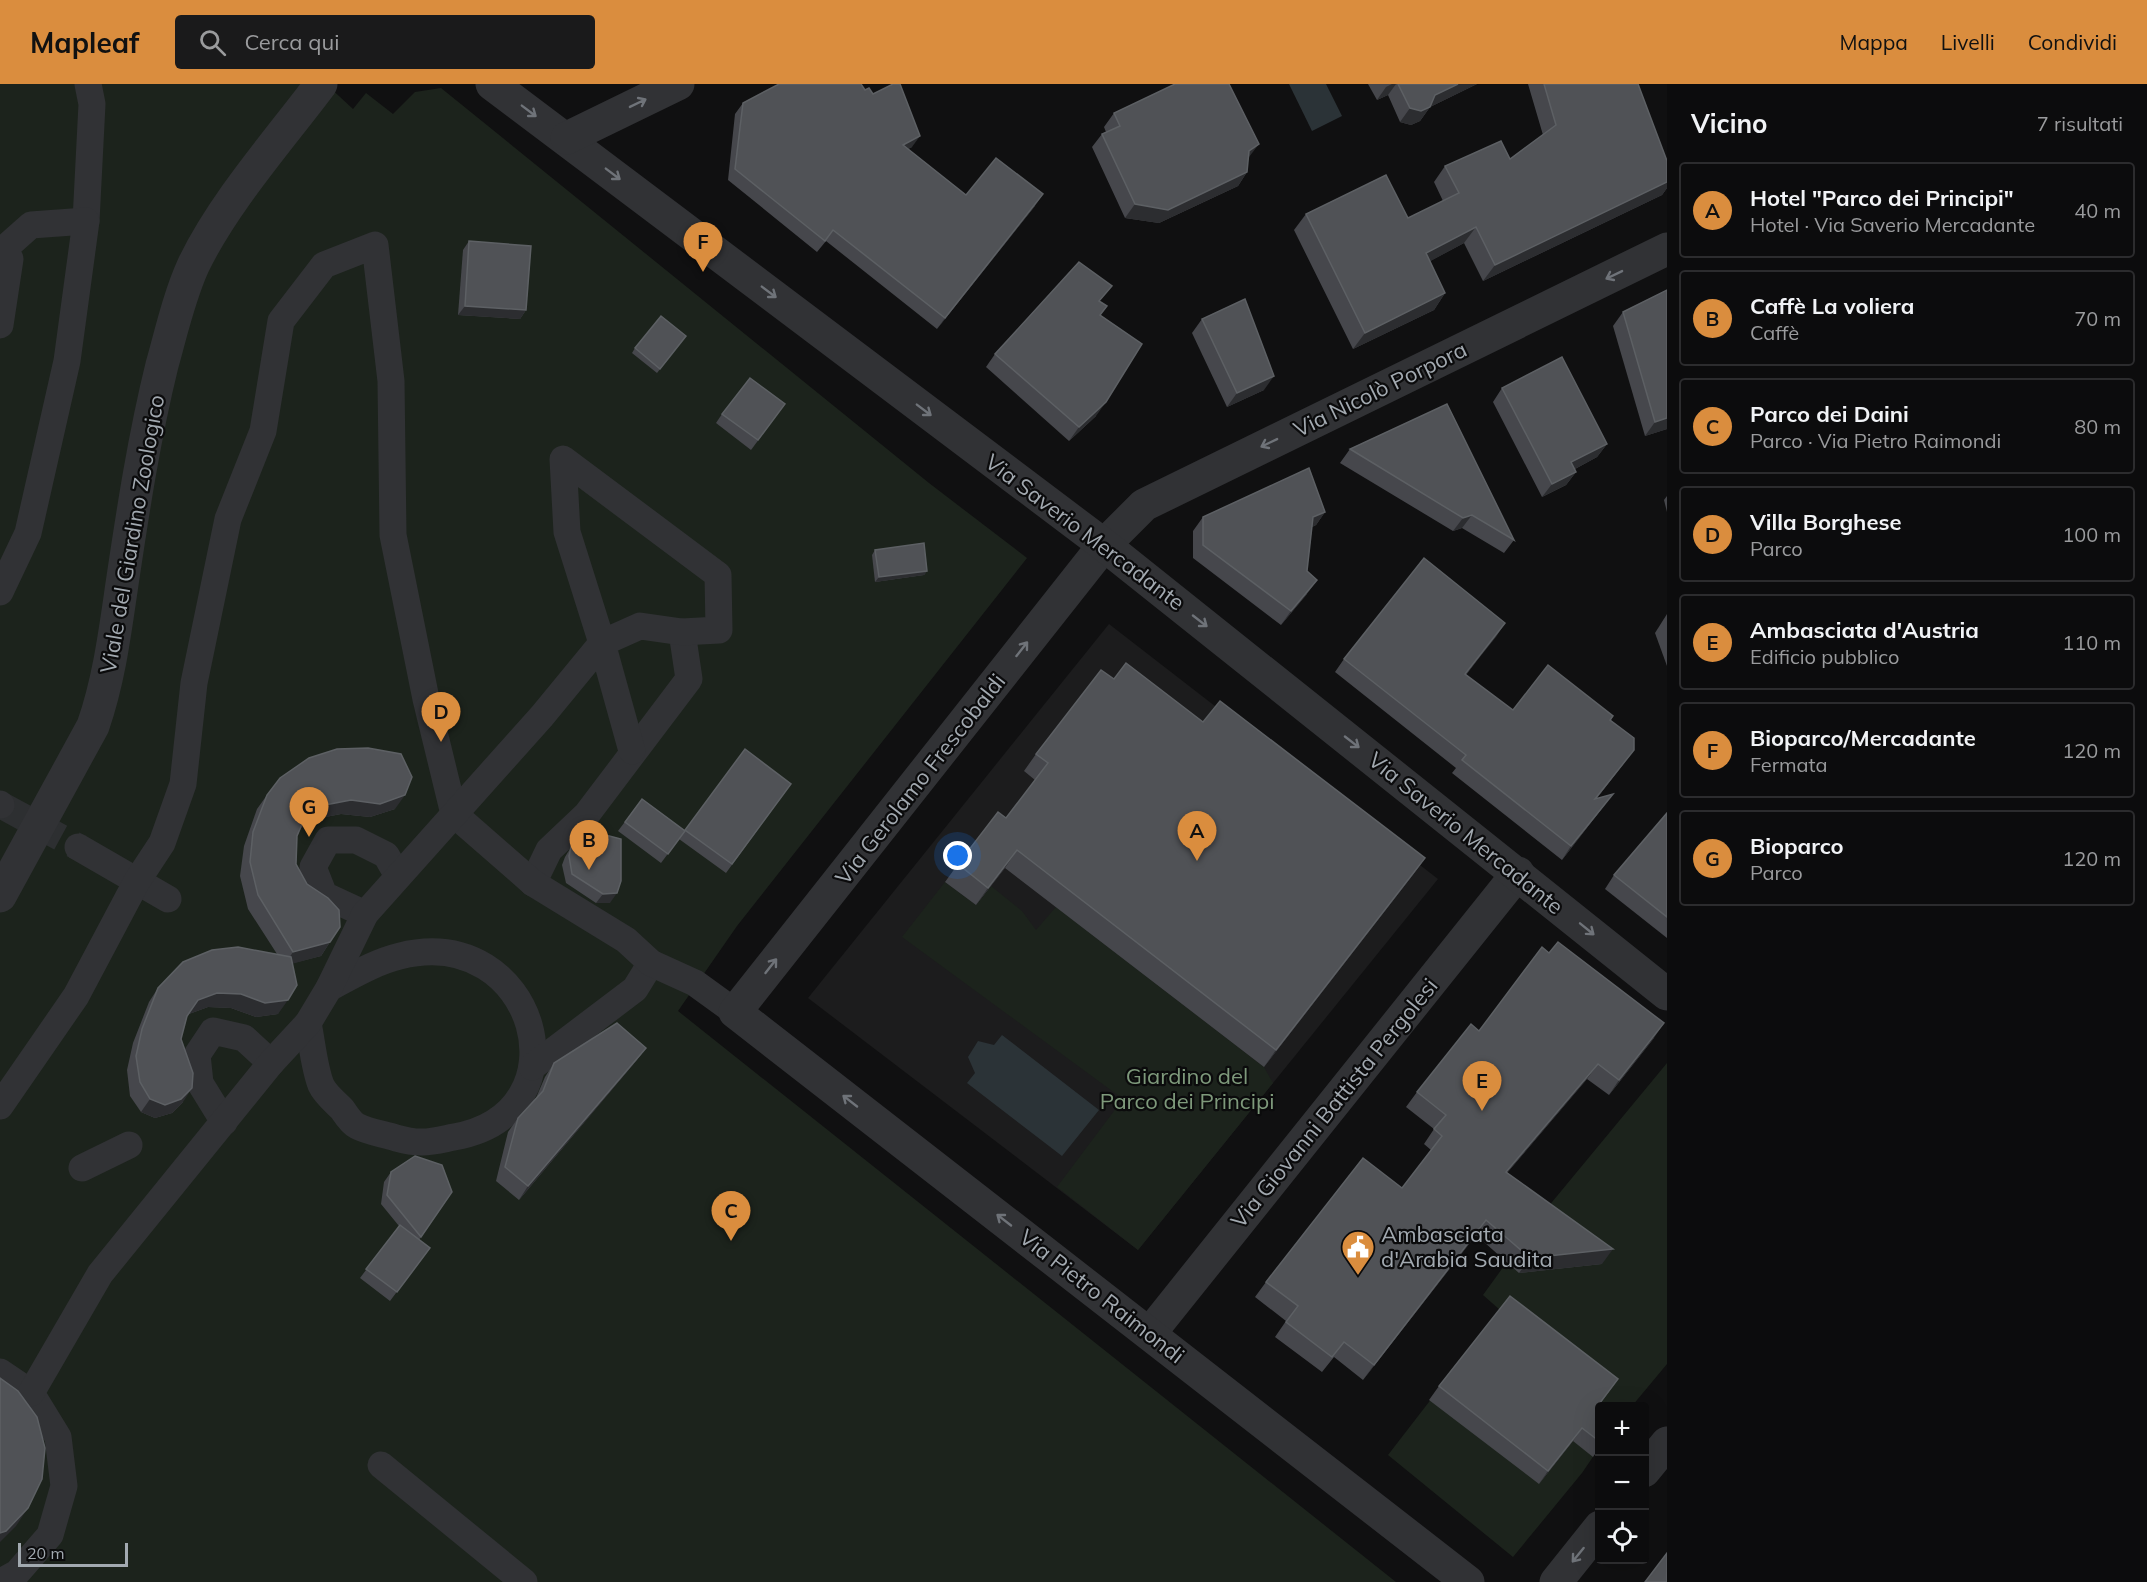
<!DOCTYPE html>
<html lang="it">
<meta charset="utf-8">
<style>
body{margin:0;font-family:Mulish,sans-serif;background:#1a1a1b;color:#f1f3f6}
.controls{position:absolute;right:18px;bottom:18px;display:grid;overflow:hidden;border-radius:6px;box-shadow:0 6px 24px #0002}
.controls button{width:54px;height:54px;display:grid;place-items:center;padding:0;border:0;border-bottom:2px solid #2c2c2e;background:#0c0c0d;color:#f1f3f6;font:30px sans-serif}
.scale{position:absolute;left:18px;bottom:15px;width:110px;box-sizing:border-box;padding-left:6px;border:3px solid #a2a9b0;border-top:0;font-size:16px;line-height:21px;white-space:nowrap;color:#a2a9b0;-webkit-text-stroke:4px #0b0b0c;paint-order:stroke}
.you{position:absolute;left:958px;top:772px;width:21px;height:21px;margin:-15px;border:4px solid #fff;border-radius:50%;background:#1a73e8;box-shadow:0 0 0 9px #1a73e833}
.badge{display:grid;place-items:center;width:39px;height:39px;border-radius:50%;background:#da8d3e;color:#111;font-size:20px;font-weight:700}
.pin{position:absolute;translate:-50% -50px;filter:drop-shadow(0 2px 3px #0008)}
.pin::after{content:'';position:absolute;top:32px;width:21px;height:18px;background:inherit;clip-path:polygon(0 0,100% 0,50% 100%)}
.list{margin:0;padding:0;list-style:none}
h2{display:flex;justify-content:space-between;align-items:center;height:78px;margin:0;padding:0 24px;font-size:26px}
h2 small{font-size:20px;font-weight:400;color:#9a9b9d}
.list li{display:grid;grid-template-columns:39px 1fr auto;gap:18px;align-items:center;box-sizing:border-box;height:96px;margin:0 12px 12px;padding:0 12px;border:2px solid #2c2c2e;border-radius:6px}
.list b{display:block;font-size:22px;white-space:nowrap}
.list p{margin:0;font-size:20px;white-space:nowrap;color:#9a9b9d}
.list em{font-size:20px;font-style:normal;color:#9a9b9d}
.icon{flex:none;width:33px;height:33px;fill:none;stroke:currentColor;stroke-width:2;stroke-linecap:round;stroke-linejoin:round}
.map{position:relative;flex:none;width:1667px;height:1498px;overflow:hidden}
header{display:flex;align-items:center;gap:36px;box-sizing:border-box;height:84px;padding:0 30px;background:#da8d3e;color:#111}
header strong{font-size:28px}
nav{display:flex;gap:33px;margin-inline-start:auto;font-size:21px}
.search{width:420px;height:54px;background:#1a1a1b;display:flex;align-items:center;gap:15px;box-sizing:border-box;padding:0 21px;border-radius:6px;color:#9a9b9d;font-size:22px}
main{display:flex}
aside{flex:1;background:#0c0c0d}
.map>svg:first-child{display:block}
.built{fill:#1c1c1d}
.green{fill:#1c231c}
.water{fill:#2b3337}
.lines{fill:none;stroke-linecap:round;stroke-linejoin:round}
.pedestrian-tunnel{stroke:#2d2f31;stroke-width:27;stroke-dasharray:27 14;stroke-linecap:butt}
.pedestrian{stroke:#313235;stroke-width:27}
.minor{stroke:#313235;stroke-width:33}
.tertiary{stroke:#313235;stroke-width:33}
.wall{fill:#46474c}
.shaded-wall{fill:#2c2d30}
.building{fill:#505256;stroke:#5d6064;stroke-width:1.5}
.oneway{stroke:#6f7379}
.labels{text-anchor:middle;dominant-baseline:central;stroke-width:4.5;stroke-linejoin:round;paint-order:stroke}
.street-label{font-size:22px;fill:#a2a9b0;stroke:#0b0b0c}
.park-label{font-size:22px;fill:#7e997b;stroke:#0b0b0c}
.poi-label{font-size:22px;fill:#a2a9b0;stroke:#0b0b0c;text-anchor:start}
</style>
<header>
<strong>Mapleaf</strong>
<div class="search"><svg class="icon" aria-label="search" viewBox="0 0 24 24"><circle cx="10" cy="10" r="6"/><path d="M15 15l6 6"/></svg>Cerca qui</div>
<nav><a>Mappa</a><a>Livelli</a><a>Condividi</a></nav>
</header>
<main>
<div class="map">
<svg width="1667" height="1498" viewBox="0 0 1667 1498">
<rect width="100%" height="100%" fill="#101011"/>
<!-- built -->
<polygon class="built" points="1109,540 1438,795 1138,1166 808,914"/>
<!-- green -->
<g class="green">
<polygon points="0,0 326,0 353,25 366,9 393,30 415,8 441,4 929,399 1027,474 737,842 678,927 1396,1498 0,1498"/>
<polygon points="945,798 976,821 991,802 1022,827 1036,846 1056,823 1264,983 1273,999 1138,1166 1057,1103 1123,1015 902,853"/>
<polygon points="1667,979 1667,1280 1632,1322 1600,1322 1599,1364 1582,1389 1513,1473 1388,1371 1500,1226 1483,1211 1538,1135"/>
</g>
<!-- water -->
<g class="water">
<polygon points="1289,0 1326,0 1342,32 1312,47"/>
<polygon points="1002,951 1099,1026 1062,1072 967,999 975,989 968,973 978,957 994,961"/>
</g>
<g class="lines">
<!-- pedestrian-tunnel -->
<polyline class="pedestrian-tunnel" points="1,721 78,763"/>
<!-- pedestrian -->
<g class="pedestrian">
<polyline points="86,137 92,20 88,0"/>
<polyline points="0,241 10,175 4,165 31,141 86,137 67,277 28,449 0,508"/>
<polyline points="0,720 1,721"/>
<polyline points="78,763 168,815"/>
<polyline points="533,799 549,766 587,730 689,595 682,548"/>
<polyline points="365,830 324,811 313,783 328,756 356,756 386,771 398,792"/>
<path d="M308,939C312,958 314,983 321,1001C325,1010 335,1018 342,1025C346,1031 351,1039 357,1042C368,1048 384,1050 396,1054C421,1061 429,1058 454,1053C590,1029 536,838 400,872C375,878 352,892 329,904"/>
<polyline points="532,983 635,905 651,879"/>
<polyline points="0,1022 76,912 137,797 162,759 183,700 194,599 228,435 263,347 281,237 324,181 375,161 391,297 393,451 426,615 454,730 533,799 626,856 651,879 695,899 735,928"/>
<polyline points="224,1038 200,999 197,971 213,947 244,954 271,979"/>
<polyline points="82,1084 129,1061"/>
<polyline points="0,1288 31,1309 58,1353 64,1402 50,1451 17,1489 1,1498"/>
<polyline points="31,1309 100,1190 271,979 308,939 329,904 365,830 542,632 602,559 640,542 682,548 719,546 718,491 563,375 567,448 602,559 632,667"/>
<polyline points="381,1381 524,1498"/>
</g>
<!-- minor -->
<g class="minor">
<path d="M0,812L93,642C109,596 115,548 122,500C133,426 144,354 162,281C171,249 179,213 193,182C223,119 279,56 321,0"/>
<polyline points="1150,1249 1518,789"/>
<polyline points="1644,1387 1667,1359"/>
<polyline points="1468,1498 735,928 1104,461 1144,421 1667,165"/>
<polyline points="1556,1498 1600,1443"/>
</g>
<!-- tertiary -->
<g class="tertiary">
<polyline points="492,0 1104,461 1667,910"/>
<polyline points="567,54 678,0"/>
</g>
</g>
<!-- wall -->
<g class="wall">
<polygon points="1368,0 1477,0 1430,23 1420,37 1411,41 1400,38 1388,11 1377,16"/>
<polygon points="1528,0 1638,0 1667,98 1667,104 1662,111 1483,197 1464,159 1430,177 1445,209 1434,226 1353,265 1294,146 1306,130 1408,134 1443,117 1434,98 1445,82 1510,75 1543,51"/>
<polygon points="865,6 873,10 912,63 908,65 966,111 1035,122 937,245 826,157 817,168 728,96 735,30 743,19"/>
<polygon points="1114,29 1249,73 1248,74 1247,88 1238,102 1159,139 1125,134 1092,63 1102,50 1106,48 1104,43"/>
<polygon points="469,157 526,226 520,235 458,231 463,166"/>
<polygon points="1100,218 1096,332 1069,357 986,283 995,270"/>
<polygon points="1623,228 1667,345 1645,352 1613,242"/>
<polygon points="1202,235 1264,306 1227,323 1192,249"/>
<polygon points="686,252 657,289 632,269 635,264"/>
<polygon points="1502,304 1607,360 1597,373 1575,385 1576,388 1566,401 1542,413 1493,318"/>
<polygon points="785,320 751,366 716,339 722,330"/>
<polygon points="1447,320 1514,456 1504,469 1462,444 1453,447 1340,379 1350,365"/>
<polygon points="1667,412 1667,428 1664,416"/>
<polygon points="1325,428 1316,441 1312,443 1307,487 1307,510 1281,541 1193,474 1193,447 1203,433"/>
<polygon points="875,466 927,487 924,491 875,498 872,471"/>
<polygon points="1667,530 1667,582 1655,549"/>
<polygon points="1505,539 1466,591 1513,626 1613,632 1611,636 1624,679 1597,714 1603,723 1562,776 1452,689 1456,684 1335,588 1344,575"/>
<polygon points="1114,595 1203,638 1425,774 1412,792 1264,983 1005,784 976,821 945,798 958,780 1006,734 1035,696 1024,687 1036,670"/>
<polygon points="791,700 726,789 679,755 661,779 618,747 642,715 684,746"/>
<polygon points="267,711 395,725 370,733 341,730 315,735 301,744 297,752 296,780 330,858 321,872 293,879 278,930 256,933 231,924 208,923 189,930 187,933 181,955 183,1018 172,1029 155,1034 141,1028 130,1012 127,986 133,959 149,918 158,904 277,870 248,825 240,792 244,762 257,725"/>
<polygon points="1667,729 1667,854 1605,805 1614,791"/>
<polygon points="571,763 610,819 596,819 566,799 562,781 565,773"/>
<polygon points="1479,947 1654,954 1609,1011 1587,995 1507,1089 1602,1180 1519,1189 1476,1151 1363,1296 1334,1273 1322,1288 1275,1253 1286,1237 1255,1213 1266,1198 1402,1104 1431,1066 1424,1060 1434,1045 1406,1023 1417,1008"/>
<polygon points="646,964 636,977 519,1116 496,1097 508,1048 518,1034 536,1014 545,993 554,979"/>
<polygon points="391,1088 452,1108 419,1156 423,1173 390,1217 360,1194 399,1142 381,1120 384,1098"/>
<polygon points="1618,1295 1600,1320 1599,1364 1593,1373 1573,1357 1539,1400 1429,1316 1439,1302"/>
</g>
<!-- shaded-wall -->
<g class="shaded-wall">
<polygon points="1392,0 1396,0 1388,11 1377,16 1386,3"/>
<polygon points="1458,0 1477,0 1426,25 1430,23 1420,37 1411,41 1400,38 1410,24"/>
<polygon points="920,52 912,63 895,72 903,61"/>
<polygon points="1259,60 1249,73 1239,81 1249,67"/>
<polygon points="1247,88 1238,102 1159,139 1125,134 1135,120"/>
<polygon points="1667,98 1667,104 1662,111 1483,197 1495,181"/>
<polygon points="1043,110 1035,122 937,245 945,234"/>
<polygon points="1476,143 1464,159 1414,186 1426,169"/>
<polygon points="1445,209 1434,226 1353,265 1365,249"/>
<polygon points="465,222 526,226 520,235 458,231"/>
<polygon points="1274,292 1264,306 1227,323 1237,309"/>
<polygon points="1106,318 1096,332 1069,357 1079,343"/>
<polygon points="1667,334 1667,345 1645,352 1655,338"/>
<polygon points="1607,360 1597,373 1562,392 1571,378"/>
<polygon points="1576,388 1566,401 1542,413 1552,400"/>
<polygon points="1325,428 1316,441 1303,447 1313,433"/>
<polygon points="1472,431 1462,444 1453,447 1463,434"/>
<polygon points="927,487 924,491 875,498 879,493"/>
<polygon points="1317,496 1307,510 1281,541 1291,527"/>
<polygon points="1505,539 1496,553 1455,604 1465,590"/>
<polygon points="1634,666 1624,679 1586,728 1595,715"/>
<polygon points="1613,710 1603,723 1562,776 1571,762"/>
<polygon points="405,711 395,725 370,733 341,730 315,735 296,747 305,733 325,721 351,716"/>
<polygon points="1017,766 1005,784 976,821 988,804"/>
<polygon points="1425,774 1412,792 1264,983 1276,966"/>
<polygon points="617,809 610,819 596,819 603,810"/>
<polygon points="330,858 321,872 284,882 293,868"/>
<polygon points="217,909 241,910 288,916 278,930 256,933 231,924 208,923 189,930 177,945 198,916"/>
<polygon points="1664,939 1654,954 1609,1011 1619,996"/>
<polygon points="646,964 636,977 519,1116 528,1102"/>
<polygon points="1598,980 1587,995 1495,1103 1506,1088"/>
<polygon points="192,1004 183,1018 172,1029 155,1034 141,1028 150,1015"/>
<polygon points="1486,1136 1476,1151 1363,1296 1374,1281"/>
<polygon points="1613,1165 1602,1180 1519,1189 1530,1174"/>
<polygon points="1582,1344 1573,1357 1539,1400 1548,1387"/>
<polygon points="28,1424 16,1442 0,1458 0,1449"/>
</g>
<!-- building -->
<g class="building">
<polygon points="779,0 861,0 865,6 869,4 873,10 893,0 900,0 920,52 903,61 966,111 996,74 1043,110 945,234 833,146 825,157 735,85 743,19"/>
<polygon points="1175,0 1229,0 1259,60 1249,67 1247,88 1168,126 1135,120 1102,50 1120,42 1114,29"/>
<polygon points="1398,0 1458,0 1435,11 1430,23 1421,27 1410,24"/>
<polygon points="1544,0 1638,0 1667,77 1667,98 1495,181 1476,143 1426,169 1445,209 1365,249 1306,130 1386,91 1408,134 1459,109 1445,82 1501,57 1510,75 1556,41"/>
<polygon points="469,157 531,162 526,226 465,222"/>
<polygon points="1079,178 1112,202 1099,217 1107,222 1100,231 1142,260 1106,318 1079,343 995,270"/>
<polygon points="1667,206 1667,334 1655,338 1623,228"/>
<polygon points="1245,215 1274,292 1237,309 1202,235"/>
<polygon points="661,232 686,252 660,285 635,264"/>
<polygon points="1562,273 1607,360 1571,378 1576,388 1552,400 1502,304"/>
<polygon points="750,294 785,320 758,356 722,330"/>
<polygon points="1447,320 1514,456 1472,431 1463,434 1350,365"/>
<polygon points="1309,384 1325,428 1313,433 1307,487 1317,496 1291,527 1203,461 1203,433"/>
<polygon points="924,459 927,487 879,493 875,466"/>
<polygon points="1424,474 1505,539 1465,590 1513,626 1548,581 1613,632 1610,636 1634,654 1634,666 1595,715 1613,710 1571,762 1462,676 1466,671 1344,575"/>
<polygon points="1126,579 1203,638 1220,617 1425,774 1276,966 1017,766 988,804 958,780 998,728 1006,734 1048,679 1036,670 1101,586 1114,595"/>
<polygon points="368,664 401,670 412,693 405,711 380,720 351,716 325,721 305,733 297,752 296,780 307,800 328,814 339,826 340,843 330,858 293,868 258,811 250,778 253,748 267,711 280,694 309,674 337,665"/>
<polygon points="745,665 791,700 732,780 685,746"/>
<polygon points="642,715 685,747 668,770 625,738"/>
<polygon points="1667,729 1667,833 1614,791"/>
<polygon points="598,749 621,755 621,797 617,809 603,810 572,790 569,772 571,763 588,750"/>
<polygon points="1558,858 1664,939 1619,996 1598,980 1506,1088 1613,1165 1530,1174 1486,1136 1374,1281 1344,1258 1332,1273 1286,1238 1298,1222 1266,1198 1363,1074 1402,1104 1442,1052 1434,1045 1446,1031 1417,1008 1471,940 1479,947 1542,863 1549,869"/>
<polygon points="238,863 291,873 297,901 288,916 265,919 241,910 217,909 198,916 187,932 181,955 193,989 192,1004 181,1015 165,1021 150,1015 140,998 136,972 142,945 158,904 183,878 212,866"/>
<polygon points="617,939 646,964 528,1102 505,1083 518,1034 543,1007 554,979"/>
<polygon points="415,1072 442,1081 452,1108 421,1153 387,1111 391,1088"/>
<polygon points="400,1141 430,1164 397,1208 366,1185"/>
<polygon points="1510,1212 1618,1295 1599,1320 1603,1323 1599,1323 1599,1357 1582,1344 1548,1387 1439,1302"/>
<polygon points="0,1294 18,1307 37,1333 45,1364 42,1395 28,1424 6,1447 0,1449"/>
<polygon points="1667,1469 1667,1498 1645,1498"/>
</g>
<!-- one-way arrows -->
<defs><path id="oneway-shaft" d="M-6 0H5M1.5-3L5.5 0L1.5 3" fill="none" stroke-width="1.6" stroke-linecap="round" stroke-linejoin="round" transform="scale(1.5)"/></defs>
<g class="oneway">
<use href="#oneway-shaft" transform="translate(638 19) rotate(-26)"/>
<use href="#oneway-shaft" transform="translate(529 27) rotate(37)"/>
<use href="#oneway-shaft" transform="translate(613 90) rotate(37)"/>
<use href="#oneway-shaft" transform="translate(1614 191) rotate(154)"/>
<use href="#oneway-shaft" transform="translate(769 208) rotate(37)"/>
<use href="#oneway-shaft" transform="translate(924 326) rotate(37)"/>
<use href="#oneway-shaft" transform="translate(1269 359) rotate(154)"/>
<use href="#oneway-shaft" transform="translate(1200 537) rotate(38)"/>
<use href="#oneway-shaft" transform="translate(1022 565) rotate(-52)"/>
<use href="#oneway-shaft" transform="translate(1352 658) rotate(38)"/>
<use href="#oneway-shaft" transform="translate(1587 845) rotate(39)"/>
<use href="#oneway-shaft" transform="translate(771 882) rotate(-52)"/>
<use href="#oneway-shaft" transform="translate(850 1017) rotate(-142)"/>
<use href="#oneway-shaft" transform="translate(1004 1136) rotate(-142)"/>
<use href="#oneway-shaft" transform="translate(1578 1471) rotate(129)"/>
</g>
<!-- icons -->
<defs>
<symbol id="civic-pin" viewBox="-11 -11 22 30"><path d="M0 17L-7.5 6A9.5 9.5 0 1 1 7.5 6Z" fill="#da8d3e" stroke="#0b0b0c"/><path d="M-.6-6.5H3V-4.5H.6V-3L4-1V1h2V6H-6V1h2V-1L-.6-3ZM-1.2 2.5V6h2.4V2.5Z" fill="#fff"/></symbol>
</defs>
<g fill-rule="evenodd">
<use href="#civic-pin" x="1339" y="1144" width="38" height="52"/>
</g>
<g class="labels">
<!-- street labels -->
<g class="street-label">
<text transform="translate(1380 305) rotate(-26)">Via Nicolò Porpora</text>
<text transform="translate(1085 448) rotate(37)">Via Saverio Mercadante</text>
<text transform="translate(132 450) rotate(-80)">Viale del Giardino Zoologico</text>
<text transform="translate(920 695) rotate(-52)">Via Gerolamo Frescobaldi</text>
<text transform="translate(1466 749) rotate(39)">Via Saverio Mercadante</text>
<text transform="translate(1334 1019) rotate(-51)">Via Giovanni Battista Pergolesi</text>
<text transform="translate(1102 1212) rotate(38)">Via Pietro Raimondi</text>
</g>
<!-- park labels -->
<g class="park-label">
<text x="1187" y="992">Giardino del<tspan x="1187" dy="25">Parco dei Principi</tspan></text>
</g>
<!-- poi labels -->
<g class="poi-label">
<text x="1381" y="1150">Ambasciata<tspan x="1381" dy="25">d'Arabia Saudita</tspan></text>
</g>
</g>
</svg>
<div class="controls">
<button>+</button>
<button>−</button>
<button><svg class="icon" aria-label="locate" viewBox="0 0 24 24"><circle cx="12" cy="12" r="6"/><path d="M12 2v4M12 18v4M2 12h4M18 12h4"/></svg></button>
</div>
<div class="scale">20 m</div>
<div class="you"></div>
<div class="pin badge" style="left:1197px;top:777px">A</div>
<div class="pin badge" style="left:589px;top:786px">B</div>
<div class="pin badge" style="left:731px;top:1157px">C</div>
<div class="pin badge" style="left:441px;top:658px">D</div>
<div class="pin badge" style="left:1482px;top:1027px">E</div>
<div class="pin badge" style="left:703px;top:188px">F</div>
<div class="pin badge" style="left:309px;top:753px">G</div>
</div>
<aside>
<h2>Vicino<small>7 risultati</small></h2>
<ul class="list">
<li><span class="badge">A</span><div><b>Hotel &quot;Parco dei Principi&quot;</b><p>Hotel · Via Saverio Mercadante</p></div><em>40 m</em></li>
<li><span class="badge">B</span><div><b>Caffè La voliera</b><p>Caffè</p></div><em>70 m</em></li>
<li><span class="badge">C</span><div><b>Parco dei Daini</b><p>Parco · Via Pietro Raimondi</p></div><em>80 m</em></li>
<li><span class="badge">D</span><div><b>Villa Borghese</b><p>Parco</p></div><em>100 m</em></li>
<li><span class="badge">E</span><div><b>Ambasciata d'Austria</b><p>Edificio pubblico</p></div><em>110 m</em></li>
<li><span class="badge">F</span><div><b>Bioparco/Mercadante</b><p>Fermata</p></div><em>120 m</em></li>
<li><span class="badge">G</span><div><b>Bioparco</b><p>Parco</p></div><em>120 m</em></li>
</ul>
</aside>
</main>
